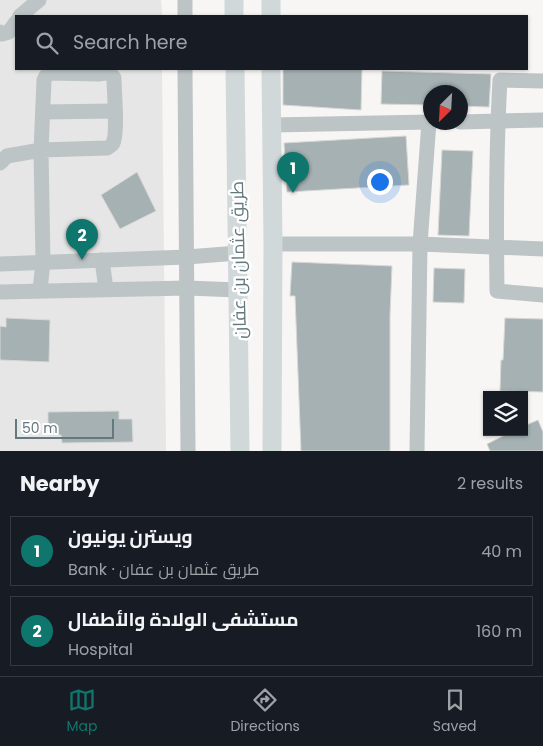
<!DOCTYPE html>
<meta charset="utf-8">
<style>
body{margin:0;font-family:Poppins,Cairo,sans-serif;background:#20242c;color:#f1f3f6}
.controls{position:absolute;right:15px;bottom:15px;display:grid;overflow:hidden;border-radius:0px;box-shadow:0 1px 4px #0004}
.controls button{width:45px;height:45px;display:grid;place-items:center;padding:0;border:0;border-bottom:1px solid #363941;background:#171b24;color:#f1f3f6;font:25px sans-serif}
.compass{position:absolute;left:423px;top:85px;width:45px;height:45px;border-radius:50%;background:#171b24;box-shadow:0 1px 4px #0004;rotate:204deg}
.scale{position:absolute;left:15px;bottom:12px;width:99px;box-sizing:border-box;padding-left:5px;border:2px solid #63797e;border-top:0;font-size:14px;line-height:18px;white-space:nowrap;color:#63797e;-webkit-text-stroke:4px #fff;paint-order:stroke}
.you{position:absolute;left:379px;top:181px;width:18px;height:18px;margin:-12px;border:4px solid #fff;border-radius:50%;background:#1a73e8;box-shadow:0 0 0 8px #1a73e833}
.badge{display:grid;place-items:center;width:32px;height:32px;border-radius:50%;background:#0f766e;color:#fff;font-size:16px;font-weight:700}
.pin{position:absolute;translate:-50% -41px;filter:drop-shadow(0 1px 2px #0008)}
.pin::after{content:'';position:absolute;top:26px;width:18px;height:15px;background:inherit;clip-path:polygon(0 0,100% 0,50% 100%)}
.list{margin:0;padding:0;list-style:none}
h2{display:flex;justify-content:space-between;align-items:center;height:65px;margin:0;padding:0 20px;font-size:21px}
h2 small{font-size:16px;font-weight:400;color:#9ea1a6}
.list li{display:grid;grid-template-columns:32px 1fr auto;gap:15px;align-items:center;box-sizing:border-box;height:70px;margin:0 10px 10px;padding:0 10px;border:1px solid #363941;border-radius:0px}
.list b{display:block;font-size:19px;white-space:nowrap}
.list p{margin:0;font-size:16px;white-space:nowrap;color:#9ea1a6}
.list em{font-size:16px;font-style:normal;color:#9ea1a6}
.icon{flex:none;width:28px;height:28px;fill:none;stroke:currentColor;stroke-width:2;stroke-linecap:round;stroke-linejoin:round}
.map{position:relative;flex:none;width:543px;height:451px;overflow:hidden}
.search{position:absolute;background:#171b24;box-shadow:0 1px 4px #0004;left:15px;right:15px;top:15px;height:55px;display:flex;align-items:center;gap:12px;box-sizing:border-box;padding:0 18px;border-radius:0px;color:#9ea1a6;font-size:19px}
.sheet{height:225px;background:#171b24}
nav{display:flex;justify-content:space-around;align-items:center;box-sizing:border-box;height:70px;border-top:1px solid #363941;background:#171b24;font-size:14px;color:#9ea1a6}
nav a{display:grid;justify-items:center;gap:2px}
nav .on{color:#0f766e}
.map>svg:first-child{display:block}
.built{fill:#e5e6e5}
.building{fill:#a5b1b3;stroke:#d8d8d6}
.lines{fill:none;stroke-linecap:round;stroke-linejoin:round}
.minor{stroke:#bdc4c6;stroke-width:15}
.major{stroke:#d1d8d9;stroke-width:19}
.labels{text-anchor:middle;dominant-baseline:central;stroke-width:5;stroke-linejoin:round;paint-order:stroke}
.street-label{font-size:18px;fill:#63797e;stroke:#fff}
</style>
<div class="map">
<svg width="543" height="451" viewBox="0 0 543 451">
<rect width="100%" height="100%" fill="#f7f6f4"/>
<!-- built -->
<polygon class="built" points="0,0 161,0 162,16 16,16 16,69 162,69 166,451 0,451"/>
<!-- building -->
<g class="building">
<polygon points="283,69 362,69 361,110 283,105"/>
<polygon points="382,71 491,74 489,107 460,106 460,92 430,92 430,105 381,104"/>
<polygon points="406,136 409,185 287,192 284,143"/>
<polygon points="442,150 473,151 469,236 438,235"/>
<polygon points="137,172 156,211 120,229 101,195"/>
<polygon points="292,262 392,266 390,315 390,451 301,451 295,296 290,296"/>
<polygon points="434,268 465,269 464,303 433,302"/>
<polygon points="6,318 50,320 49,362 0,360 0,326 6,327"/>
<polygon points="505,318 543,319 543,392 500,391 501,360 503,360"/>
<polygon points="119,411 119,419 132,419 133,442 62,443 61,435 48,435 48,412"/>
<polygon points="538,420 543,432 543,451 490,451 487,444 511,432 524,432 524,426"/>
</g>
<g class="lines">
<!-- minor -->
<g class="minor">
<polyline points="20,16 39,0"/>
<polyline points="185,16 185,0"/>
<polyline points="0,32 2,34 9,32 16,22"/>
<polyline points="185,69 188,451"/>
<path d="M543,81L500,80C496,150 496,221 497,291L543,295"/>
<polyline points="43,112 115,111"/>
<polyline points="460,122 543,120"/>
<polyline points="271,125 430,122"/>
<path d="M0,163L7,156L41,150L107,148C109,147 112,145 113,143C118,134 114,90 114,78L111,74L106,73L98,74L50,73L46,76L44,80L41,150L43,262L40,290"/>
<polyline points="273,244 420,244 543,249"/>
<polyline points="102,260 106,289"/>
<polyline points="0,264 187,257 238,253"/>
<polyline points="0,292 187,288 238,290"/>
<polyline points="417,451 420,244 429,122"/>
</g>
<!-- major -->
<g class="major">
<polyline points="234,0 234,16"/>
<polyline points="271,0 271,16"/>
<polyline points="235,69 240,451"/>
<polyline points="271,69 273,244 272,451"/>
</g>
</g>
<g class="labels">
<!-- street labels -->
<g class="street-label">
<text transform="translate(238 260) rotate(-91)">طريق عثمان بن عفان</text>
</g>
</g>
</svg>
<div class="controls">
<button><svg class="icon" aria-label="layers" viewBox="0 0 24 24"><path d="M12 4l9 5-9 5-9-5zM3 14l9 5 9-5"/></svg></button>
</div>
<svg class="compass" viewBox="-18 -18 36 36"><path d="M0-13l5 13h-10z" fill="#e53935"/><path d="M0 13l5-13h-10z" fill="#9ea1a6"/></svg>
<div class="scale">50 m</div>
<div class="you"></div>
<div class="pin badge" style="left:293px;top:193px">1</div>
<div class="pin badge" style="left:82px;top:260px">2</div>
<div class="search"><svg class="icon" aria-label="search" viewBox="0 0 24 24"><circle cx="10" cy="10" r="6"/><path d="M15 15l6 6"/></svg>Search here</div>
</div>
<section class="sheet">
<h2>Nearby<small>2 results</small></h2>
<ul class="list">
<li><span class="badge">1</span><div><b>ويسترن يونيون</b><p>Bank · طريق عثمان بن عفان</p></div><em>40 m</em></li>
<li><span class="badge">2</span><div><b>مستشفى الولادة والأطفال</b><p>Hospital</p></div><em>160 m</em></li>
</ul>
</section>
<nav>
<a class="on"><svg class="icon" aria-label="map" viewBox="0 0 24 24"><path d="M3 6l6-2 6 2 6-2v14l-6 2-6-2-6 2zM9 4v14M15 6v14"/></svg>Map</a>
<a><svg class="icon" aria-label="directions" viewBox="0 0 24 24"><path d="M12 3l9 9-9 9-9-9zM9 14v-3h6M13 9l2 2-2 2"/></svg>Directions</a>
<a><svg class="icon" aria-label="saved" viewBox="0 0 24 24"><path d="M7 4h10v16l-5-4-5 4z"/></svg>Saved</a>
</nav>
